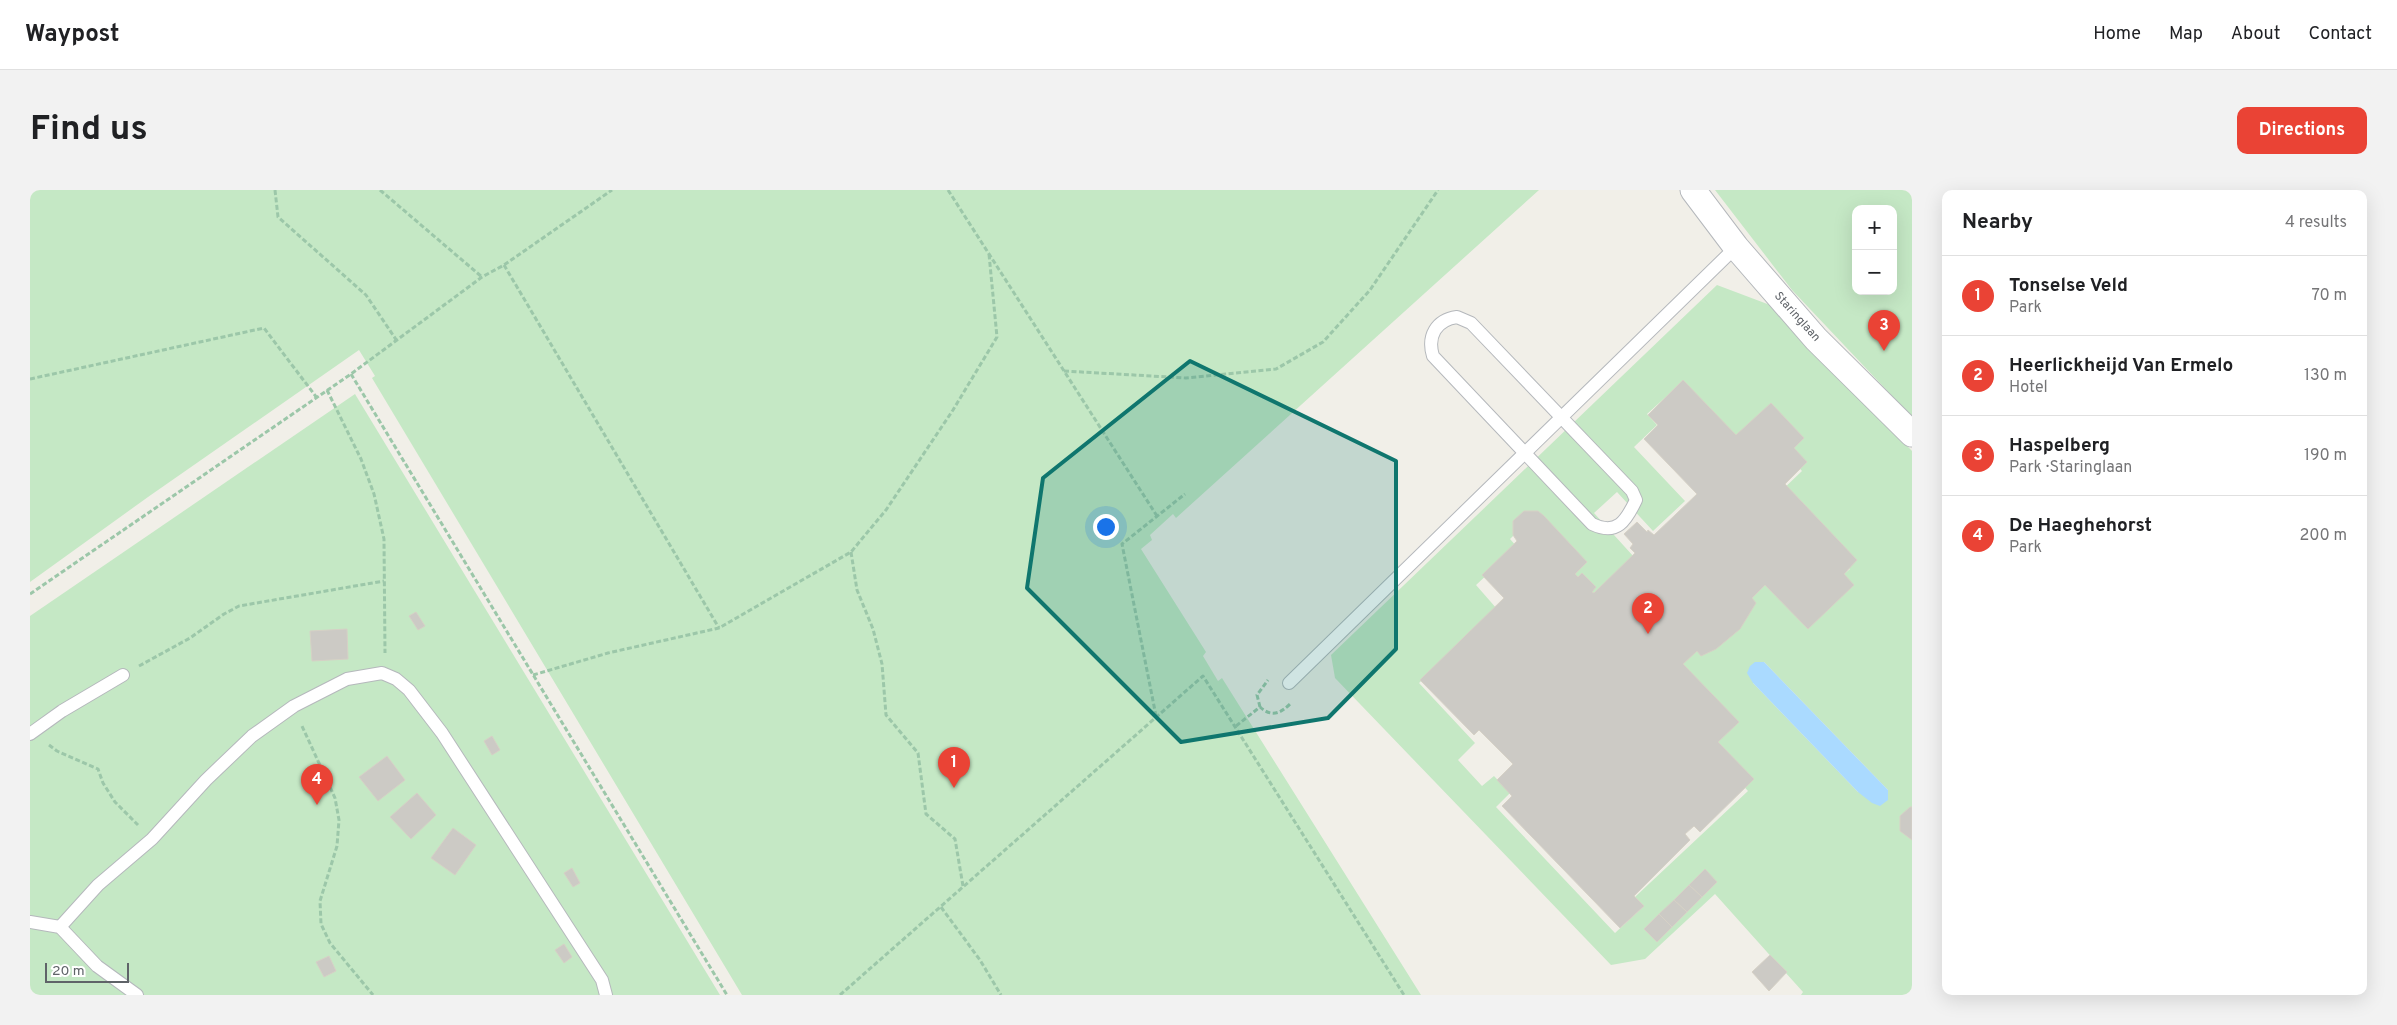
<!DOCTYPE html>
<meta charset="utf-8">
<style>
body{margin:0;font-family:Overpass,sans-serif;background:#f2f2f2;color:#202124}
.controls{position:absolute;right:15px;top:15px;display:grid;overflow:hidden;border-radius:10px;box-shadow:0 5px 20px #0002}
.controls button{width:45px;height:45px;display:grid;place-items:center;padding:0;border:0;border-bottom:1px solid #e0e0e0;background:#fff;color:#202124;font:25px sans-serif}
.scale{position:absolute;left:15px;bottom:12px;width:84px;box-sizing:border-box;padding-left:5px;border:2px solid #5f6368;border-top:0;font-size:14px;line-height:18px;white-space:nowrap;color:#5f6368;-webkit-text-stroke:4px #fff;paint-order:stroke}
.you{position:absolute;left:1075px;top:336px;width:18px;height:18px;margin:-12px;border:4px solid #fff;border-radius:50%;background:#1a73e8;box-shadow:0 0 0 8px #1a73e833}
.badge{display:grid;place-items:center;width:32px;height:32px;border-radius:50%;background:#ea4335;color:#fff;font-size:16px;font-weight:700}
.pin{position:absolute;translate:-50% -41px;filter:drop-shadow(0 1px 2px #0008)}
.pin::after{content:'';position:absolute;top:26px;width:18px;height:15px;background:inherit;clip-path:polygon(0 0,100% 0,50% 100%)}
.list{margin:0;padding:0;list-style:none}
h2{display:flex;justify-content:space-between;align-items:center;height:65px;margin:0;padding:0 20px;font-size:21px}
h2 small{font-size:16px;font-weight:400;color:#757577}
.list li{display:grid;grid-template-columns:32px 1fr auto;gap:15px;align-items:center;box-sizing:border-box;height:80px;padding:0 20px;border-top:1px solid #e0e0e0}
.list b{display:block;font-size:19px;white-space:nowrap}
.list p{margin:0;font-size:16px;white-space:nowrap;color:#757577}
.list em{font-size:16px;font-style:normal;color:#757577}
.map{position:relative;flex:none;width:1882px;height:805px;overflow:hidden;border-radius:10px}
header{display:flex;align-items:center;gap:30px;box-sizing:border-box;height:70px;padding:0 25px;background:#fff;border-bottom:1px solid #e0e0e0}
header strong{font-size:24px}
nav{display:flex;gap:28px;margin-inline-start:auto;font-size:18px}
.intro{display:flex;align-items:center;justify-content:space-between;box-sizing:border-box;height:120px;padding:0 30px}
h1{margin:0;font-size:35px}
.button{padding:12px 22px;border-radius:10px;background:#ea4335;color:#fff;font-size:18px;font-weight:700}
main{display:flex;gap:30px;padding:0 30px}
aside{flex:1;background:#fff;border-radius:10px;box-shadow:0 5px 20px #0002}
.map>svg:first-child{display:block}
.green{fill:#c5e8c5;fill-rule:evenodd}
.water{fill:#aadaff}
.building{fill:#cccac5;stroke:#d6d1c6}
.lines{fill:none;stroke-linecap:round;stroke-linejoin:round}
.service-casing{stroke:#b5b8bc;stroke-width:14}
.minor-casing{stroke:#b5b8bc;stroke-width:27}
.path{stroke:#9cc7a9;stroke-width:3;stroke-dasharray:5 2.5;stroke-linecap:butt}
.service{stroke:#fff;stroke-width:12}
.minor{stroke:#fff;stroke-width:25}
.marked{fill:#0f766e;fill-opacity:0.2;stroke:#0f766e;stroke-width:4;stroke-linejoin:round}
.labels{text-anchor:middle;dominant-baseline:central;stroke-width:5;stroke-linejoin:round;paint-order:stroke}
.street-label{font-size:12px;fill:#5f6368;stroke:#fff}
</style>
<header>
<strong>Waypost</strong>
<nav><a>Home</a><a>Map</a><a>About</a><a>Contact</a></nav>
</header>
<div class="intro"><h1>Find us</h1><a class="button">Directions</a></div>
<main>
<div class="map">
<svg width="1882" height="805" viewBox="0 0 1882 805">
<rect width="100%" height="100%" fill="#f1efe8"/>
<!-- green -->
<g class="green">
<polygon points="0,0 1509,0 1146,328 1143,324 1120,345 1122,350 1111,359 1176,462 1173,466 1188,491 1192,488 1391,805 712,805 342,188 345,186 329,160 118,307 0,392"/>
<path d="M1685,0H1882V227L1762,100ZM1826,19H1863V101H1826Z"/>
<path d="M1687,95L1740,115L1882,261V805H1771L1773,802L1685,704L1615,769L1581,775L1305,488L1301,465ZM1648,196L1701,252L1756,264L1772,281L1749,303L1820,379L1808,389L1724,371L1621,472L1668,547L1718,601L1605,707L1613,717L1585,743L1466,617L1480,603L1464,586L1452,596L1428,570L1445,553L1389,493L1467,419L1446,395L1487,357L1480,349L1493,336L1561,407L1604,367L1564,323L1587,302L1623,341L1655,311L1604,257L1627,235L1617,224ZM1734,472L1858,600L1828,602L1723,493Z"/>
<polygon points="325,204 690,805 0,805 0,426"/>
</g>
<!-- water -->
<polygon class="water" points="1725,472 1734,472 1858,600 1858,610 1850,616 1842,613 1828,602 1723,493 1717,483 1720,476"/>
<!-- building -->
<g class="building">
<polygon points="1653,190 1706,245 1741,213 1774,248 1764,258 1777,272 1755,294 1827,370 1814,384 1824,395 1778,439 1735,395 1722,408 1726,413 1710,439 1686,459 1671,466 1667,461 1653,474 1709,532 1688,552 1724,589 1670,642 1664,636 1655,644 1660,650 1604,706 1614,716 1590,738 1472,616 1482,606 1467,590 1483,574 1449,540 1444,545 1390,490 1474,408 1452,385 1487,351 1483,345 1483,331 1494,321 1508,321 1514,326 1557,372 1545,384 1548,387 1552,383 1566,397 1562,402 1564,403 1605,363 1600,358 1603,354 1594,344 1607,332 1617,342 1618,340 1624,345 1667,304 1614,249 1628,235 1618,225"/>
<polygon points="386,422 395,436 388,440 379,426"/>
<polygon points="317,439 318,469 282,471 280,441"/>
<polygon points="462,546 470,560 462,565 454,551"/>
<polygon points="357,566 375,590 348,611 329,587"/>
<polygon points="387,603 406,625 381,649 360,627"/>
<polygon points="1880,617 1882,617 1882,650 1870,641 1870,626"/>
<polygon points="423,638 446,655 425,685 401,668"/>
<polygon points="542,678 550,693 543,697 534,683"/>
<polygon points="1675,679 1687,692 1672,707 1659,695"/>
<polygon points="1659,695 1672,707 1657,722 1644,710"/>
<polygon points="1644,710 1657,722 1642,737 1629,724"/>
<polygon points="1629,724 1642,737 1627,752 1614,739"/>
<polygon points="534,754 542,767 534,773 525,760"/>
<polygon points="1740,765 1757,782 1739,801 1722,782"/>
<polygon points="299,766 306,781 294,787 286,772"/>
</g>
<g class="lines">
<defs>
<g id="service">
<path d="M1427,127L1441,133L1602,301L1606,310C1596,331 1587,346 1562,334L1403,166C1397,146 1406,130 1427,127Z"/>
<polyline points="1259,493 1706,57"/>
<polyline points="0,544 32,521 93,485"/>
<polyline points="0,732 30,737 67,776 107,805"/>
<polyline points="30,737 68,695 122,649 176,590 222,546 264,516 317,489 352,483 366,489 379,500 412,543 572,790 576,805"/>
</g>
<polyline id="minor" points="1663,0 1706,57 1786,149 1882,244"/>
</defs>
<!-- service casing -->
<use href="#service" class="service-casing"/>
<!-- minor casing -->
<use href="#minor" class="minor-casing"/>
<!-- path -->
<g class="path">
<polyline points="245,0 248,27 336,105 367,151"/>
<polyline points="350,0 452,87"/>
<polyline points="918,0 1127,326"/>
<polyline points="474,75 689,438"/>
<polyline points="1034,181 1156,188 1246,179 1293,152 1340,100 1408,0"/>
<polyline points="321,184 697,805"/>
<polyline points="0,189 234,138 287,208"/>
<polyline points="297,200 331,269 344,304 354,349 355,463"/>
<polyline points="821,362 827,400 843,439 852,474 856,525 888,563 896,624 925,649 933,696"/>
<polyline points="0,404 321,184 452,87 474,75 582,0"/>
<polyline points="109,476 160,448 194,424 209,416 354,391"/>
<polyline points="503,485 578,463 689,438 821,362 856,320 923,220 967,147 959,64"/>
<polyline points="1230,517 1227,505 1238,490"/>
<polyline points="1126,526 1092,354 1155,304"/>
<polyline points="272,536 305,608 309,630 307,656 290,711 291,734 300,753 343,805"/>
<path d="M1206,536L1230,517C1241,527 1250,524 1260,514"/>
<polyline points="19,555 27,561 68,579 73,593 85,612 108,635"/>
<polyline points="911,717 950,770 971,805"/>
<polyline points="810,805 1173,486 1374,805"/>
</g>
<!-- service -->
<use href="#service" class="service"/>
<!-- minor -->
<use href="#minor" class="minor"/>
</g>
<!-- marked area -->
<path class="marked" d="M1160,171L1366,271V459L1298,528L1151,552L997,398L1013,288Z"/>
<g class="labels">
<!-- street labels -->
<g class="street-label">
<text transform="translate(1767 127) rotate(48)">Staringlaan</text>
</g>
</g>
</svg>
<div class="controls">
<button>+</button>
<button>−</button>
</div>
<div class="scale">20 m</div>
<div class="you"></div>
<div class="pin badge" style="left:924px;top:598px">1</div>
<div class="pin badge" style="left:1618px;top:444px">2</div>
<div class="pin badge" style="left:1854px;top:161px">3</div>
<div class="pin badge" style="left:287px;top:615px">4</div>
</div>
<aside>
<h2>Nearby<small>4 results</small></h2>
<ul class="list">
<li><span class="badge">1</span><div><b>Tonselse Veld</b><p>Park</p></div><em>70 m</em></li>
<li><span class="badge">2</span><div><b>Heerlickheijd Van Ermelo</b><p>Hotel</p></div><em>130 m</em></li>
<li><span class="badge">3</span><div><b>Haspelberg</b><p>Park · Staringlaan</p></div><em>190 m</em></li>
<li><span class="badge">4</span><div><b>De Haeghehorst</b><p>Park</p></div><em>200 m</em></li>
</ul>
</aside>
</main>
